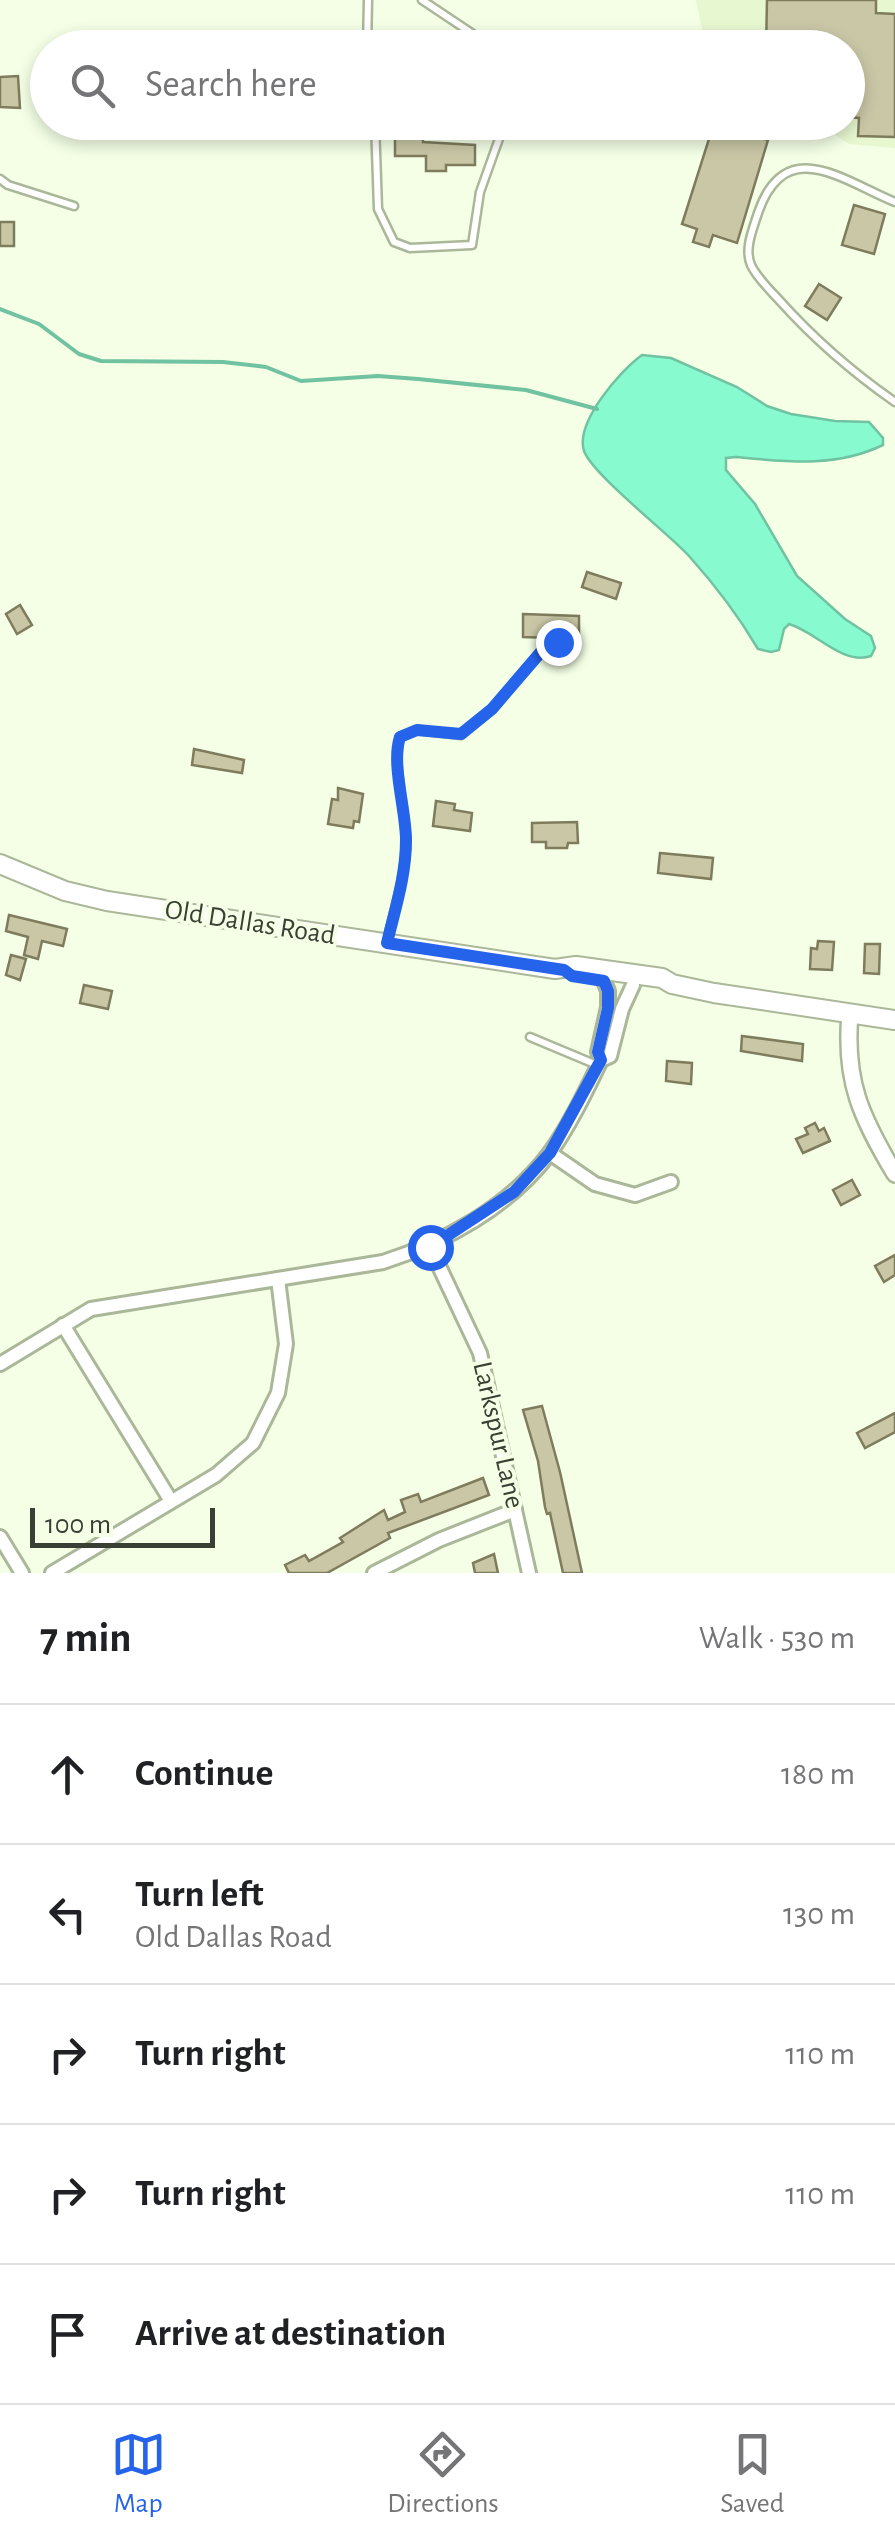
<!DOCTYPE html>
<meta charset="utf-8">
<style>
body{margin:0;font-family:"Alegreya Sans",sans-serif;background:#f6f6f6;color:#202124}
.scale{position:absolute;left:30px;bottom:25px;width:185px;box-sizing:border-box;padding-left:10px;border:5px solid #3a3f33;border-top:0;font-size:28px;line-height:35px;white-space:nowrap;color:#3a3f33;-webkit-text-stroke:8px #f4ffe6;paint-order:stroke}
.stop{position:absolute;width:30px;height:30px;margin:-22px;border:8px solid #2563eb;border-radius:50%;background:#fff}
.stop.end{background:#2563eb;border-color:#fff;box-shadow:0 2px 10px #0008}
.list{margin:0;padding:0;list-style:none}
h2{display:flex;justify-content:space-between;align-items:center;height:130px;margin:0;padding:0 40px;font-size:42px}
h2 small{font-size:32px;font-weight:400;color:#757577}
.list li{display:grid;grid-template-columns:65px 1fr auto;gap:30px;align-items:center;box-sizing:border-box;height:140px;padding:0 40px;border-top:2px solid #e0e0e0}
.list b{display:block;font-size:38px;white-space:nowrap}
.list p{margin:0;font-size:32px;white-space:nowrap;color:#757577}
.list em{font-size:32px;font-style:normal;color:#757577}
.icon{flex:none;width:55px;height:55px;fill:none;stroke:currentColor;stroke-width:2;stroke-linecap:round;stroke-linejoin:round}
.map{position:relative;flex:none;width:895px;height:1573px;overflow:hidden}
.search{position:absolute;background:#fff;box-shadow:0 5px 15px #0003;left:30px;right:30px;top:30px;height:110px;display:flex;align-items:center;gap:25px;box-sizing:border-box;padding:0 35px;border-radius:55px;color:#757577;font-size:38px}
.sheet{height:830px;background:#fff}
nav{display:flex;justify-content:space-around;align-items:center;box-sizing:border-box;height:140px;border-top:2px solid #e0e0e0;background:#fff;font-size:28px;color:#757577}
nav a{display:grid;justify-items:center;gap:5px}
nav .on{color:#2563eb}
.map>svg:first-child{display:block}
.built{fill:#e7f7d0}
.water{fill:#87fad0;stroke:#70c2a1;stroke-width:2.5}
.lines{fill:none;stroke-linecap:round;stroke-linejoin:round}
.stream{stroke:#70c2a1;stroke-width:4}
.building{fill:#c9c7a6;stroke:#7e7c5d;stroke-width:2.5}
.service-casing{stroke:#abb799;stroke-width:11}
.minor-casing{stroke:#abb799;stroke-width:18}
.tertiary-casing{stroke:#abb799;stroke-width:20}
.secondary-casing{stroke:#abb799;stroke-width:22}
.service{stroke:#fff;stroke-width:6}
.minor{stroke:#fff;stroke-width:12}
.tertiary{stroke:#fff;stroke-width:15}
.secondary{stroke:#fff;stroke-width:18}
.route{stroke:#2563eb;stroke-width:12}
.labels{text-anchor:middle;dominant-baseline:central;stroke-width:8;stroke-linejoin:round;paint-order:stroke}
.street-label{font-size:28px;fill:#3a3f33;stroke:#f4ffe6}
</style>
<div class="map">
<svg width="895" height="1573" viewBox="0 0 895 1573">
<rect width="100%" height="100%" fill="#f4ffe6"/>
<!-- built -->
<polygon class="built" points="696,0 895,0 895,148 849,144 818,123 848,122 848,48 713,47 705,43"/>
<!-- water -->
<path class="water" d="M642,355L671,358L737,387L767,406L791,414L835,421L869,422L883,438V445C835,468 788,462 736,457L726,458V470L755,504L797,576L845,619L871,636L875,648L871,656C843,666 815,631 789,624L784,629L779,650L771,652L758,649C738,615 715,585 689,556C668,533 593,475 584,451C575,422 620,371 642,355Z"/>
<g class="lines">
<!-- stream -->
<polyline class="stream" points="0,309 39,324 79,354 101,361 223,362 266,367 301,381 378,376 418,379 526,390 597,409"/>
</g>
<!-- building -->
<g class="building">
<polygon points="767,0 876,0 876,13 895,14 895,137 858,136 859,118 848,117 848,48 766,48"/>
<polygon points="18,76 20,108 0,107 0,77"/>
<polygon points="395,122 423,122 423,142 475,145 475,165 446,165 446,171 426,171 426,156 395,156"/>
<polygon points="714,123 768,140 737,243 713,235 709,247 693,242 697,229 682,224"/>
<polygon points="854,205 885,214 874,254 842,245"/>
<rect x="0" y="222" width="14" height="24"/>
<polygon points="819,284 841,298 827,320 805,306"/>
<polygon points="587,572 621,583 616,599 582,587"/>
<polygon points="20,605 32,625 17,634 6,614"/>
<polygon points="523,614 579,616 579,633 557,632 550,638 523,637"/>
<polygon points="194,749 244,760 242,773 192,765"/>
<polygon points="338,788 363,794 359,822 354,821 353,828 328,824 332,799 338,800"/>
<polygon points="436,801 455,804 454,810 472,813 470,831 433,826"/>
<polygon points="577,822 578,843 568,843 567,848 546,848 546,842 532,842 532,823"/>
<polygon points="660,853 713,858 711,879 658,873"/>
<polygon points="9,915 67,929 63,946 42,941 38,959 24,955 28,937 6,931"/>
<polygon points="818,941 834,942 832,970 810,969 811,948 817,949"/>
<polygon points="865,944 880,944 879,974 864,973"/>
<polygon points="11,955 26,959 20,980 6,975"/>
<polygon points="84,985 112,991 108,1009 80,1003"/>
<polygon points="742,1036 803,1044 802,1061 741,1051"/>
<polygon points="667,1061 692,1063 691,1084 666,1081"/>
<polygon points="815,1123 819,1131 824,1128 830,1141 803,1153 796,1139 808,1134 805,1128"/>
<polygon points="852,1180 860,1195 841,1205 833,1190"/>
<polygon points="895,1255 895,1275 884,1282 875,1266"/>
<polygon points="542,1406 560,1472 582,1573 563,1573 550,1513 547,1514 545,1507 538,1461 523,1410"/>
<polygon points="895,1413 895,1432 865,1448 857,1433"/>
<polygon points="483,1478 489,1495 388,1533 390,1538 327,1573 289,1573 285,1565 305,1555 309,1561 343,1542 340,1538 384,1510 388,1520 405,1512 401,1500 418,1494 421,1502"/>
<polygon points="494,1554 498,1573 475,1573 473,1563"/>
</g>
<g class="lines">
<defs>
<g id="service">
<polyline points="422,0 494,48"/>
<polyline points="367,48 368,0"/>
<polyline points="375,122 378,209 394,242 410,248 472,245 480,192 505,122"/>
<polyline points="0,179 8,185 74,206"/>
<path d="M895,202C842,180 785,134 758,213C753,229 744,249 751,265C757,278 770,290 780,301C815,340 852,372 895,402"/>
<path d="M387,942C394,911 404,880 406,848C408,814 391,766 400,737L417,730L461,735L492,709L546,646L558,642"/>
<polyline points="530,1037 597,1065"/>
</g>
<g id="minor">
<polyline points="601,1060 598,1052 608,1007 608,991 604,981"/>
<polyline points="550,1153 595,1184 635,1195 671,1182"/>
<polyline points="430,1247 480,1353 529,1573"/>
<polyline points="63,1325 171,1501"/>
<path d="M0,1364L91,1309L383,1262C445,1242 509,1207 549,1154C569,1127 586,1091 601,1060L610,1056L622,1009L633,985"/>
<polyline points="0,1537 22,1573"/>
<polyline points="52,1573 216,1475 253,1443 278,1393 286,1344 278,1279"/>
<polyline points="374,1573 439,1540 515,1510"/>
</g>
<path id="tertiary" d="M850,1014C844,1081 861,1117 895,1174"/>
<polyline id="secondary" points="0,864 65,891 107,901 555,969 576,966 662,978 672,984 714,993 895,1020"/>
</defs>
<!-- service casing -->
<use href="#service" class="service-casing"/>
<!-- minor casing -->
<use href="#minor" class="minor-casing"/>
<!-- tertiary casing -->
<use href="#tertiary" class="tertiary-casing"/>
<!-- secondary casing -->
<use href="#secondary" class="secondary-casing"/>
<!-- service -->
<use href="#service" class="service"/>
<!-- minor -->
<use href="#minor" class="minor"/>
<!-- tertiary -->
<use href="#tertiary" class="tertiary"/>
<!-- secondary -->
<use href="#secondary" class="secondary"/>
</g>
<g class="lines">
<!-- route -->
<path class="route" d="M430,1247L514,1192L550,1153L601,1060L598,1052L608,1008V991L604,981L572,976L564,970L387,943C395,909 406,876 406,840C406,810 391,764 400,737L417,730L461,734L492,709L546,646L558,642"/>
</g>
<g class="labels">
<!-- street labels -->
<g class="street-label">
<text transform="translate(250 923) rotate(9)">Old Dallas Road</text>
<text transform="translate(498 1435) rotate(77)">Larkspur Lane</text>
</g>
</g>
</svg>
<div class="scale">100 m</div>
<div class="stop" style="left:430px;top:1247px"></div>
<div class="stop end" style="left:558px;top:642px"></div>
<div class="search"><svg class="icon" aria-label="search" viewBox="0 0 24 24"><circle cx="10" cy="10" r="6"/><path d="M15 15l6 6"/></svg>Search here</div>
</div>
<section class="sheet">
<h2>7 min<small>Walk · 530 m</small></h2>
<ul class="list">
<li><svg class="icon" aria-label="ahead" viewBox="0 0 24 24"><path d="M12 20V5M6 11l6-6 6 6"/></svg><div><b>Continue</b></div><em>180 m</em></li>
<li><svg class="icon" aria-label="left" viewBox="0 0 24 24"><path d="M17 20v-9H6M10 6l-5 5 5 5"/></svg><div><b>Turn left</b><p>Old Dallas Road</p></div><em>130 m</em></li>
<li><svg class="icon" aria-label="right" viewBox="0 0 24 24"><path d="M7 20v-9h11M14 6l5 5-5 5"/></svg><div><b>Turn right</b></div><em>110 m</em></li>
<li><svg class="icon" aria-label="right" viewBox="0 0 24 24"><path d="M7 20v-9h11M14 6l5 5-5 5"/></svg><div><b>Turn right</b></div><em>110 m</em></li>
<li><svg class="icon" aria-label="arrive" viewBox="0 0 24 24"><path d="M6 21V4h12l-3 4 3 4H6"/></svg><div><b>Arrive at destination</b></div></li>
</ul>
</section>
<nav>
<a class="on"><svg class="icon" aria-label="map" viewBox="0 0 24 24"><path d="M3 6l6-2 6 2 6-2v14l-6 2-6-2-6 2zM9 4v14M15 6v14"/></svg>Map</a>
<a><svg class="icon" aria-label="directions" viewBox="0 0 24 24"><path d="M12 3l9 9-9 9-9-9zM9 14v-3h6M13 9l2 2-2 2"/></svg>Directions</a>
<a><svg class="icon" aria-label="saved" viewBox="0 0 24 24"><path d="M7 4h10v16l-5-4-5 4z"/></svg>Saved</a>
</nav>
